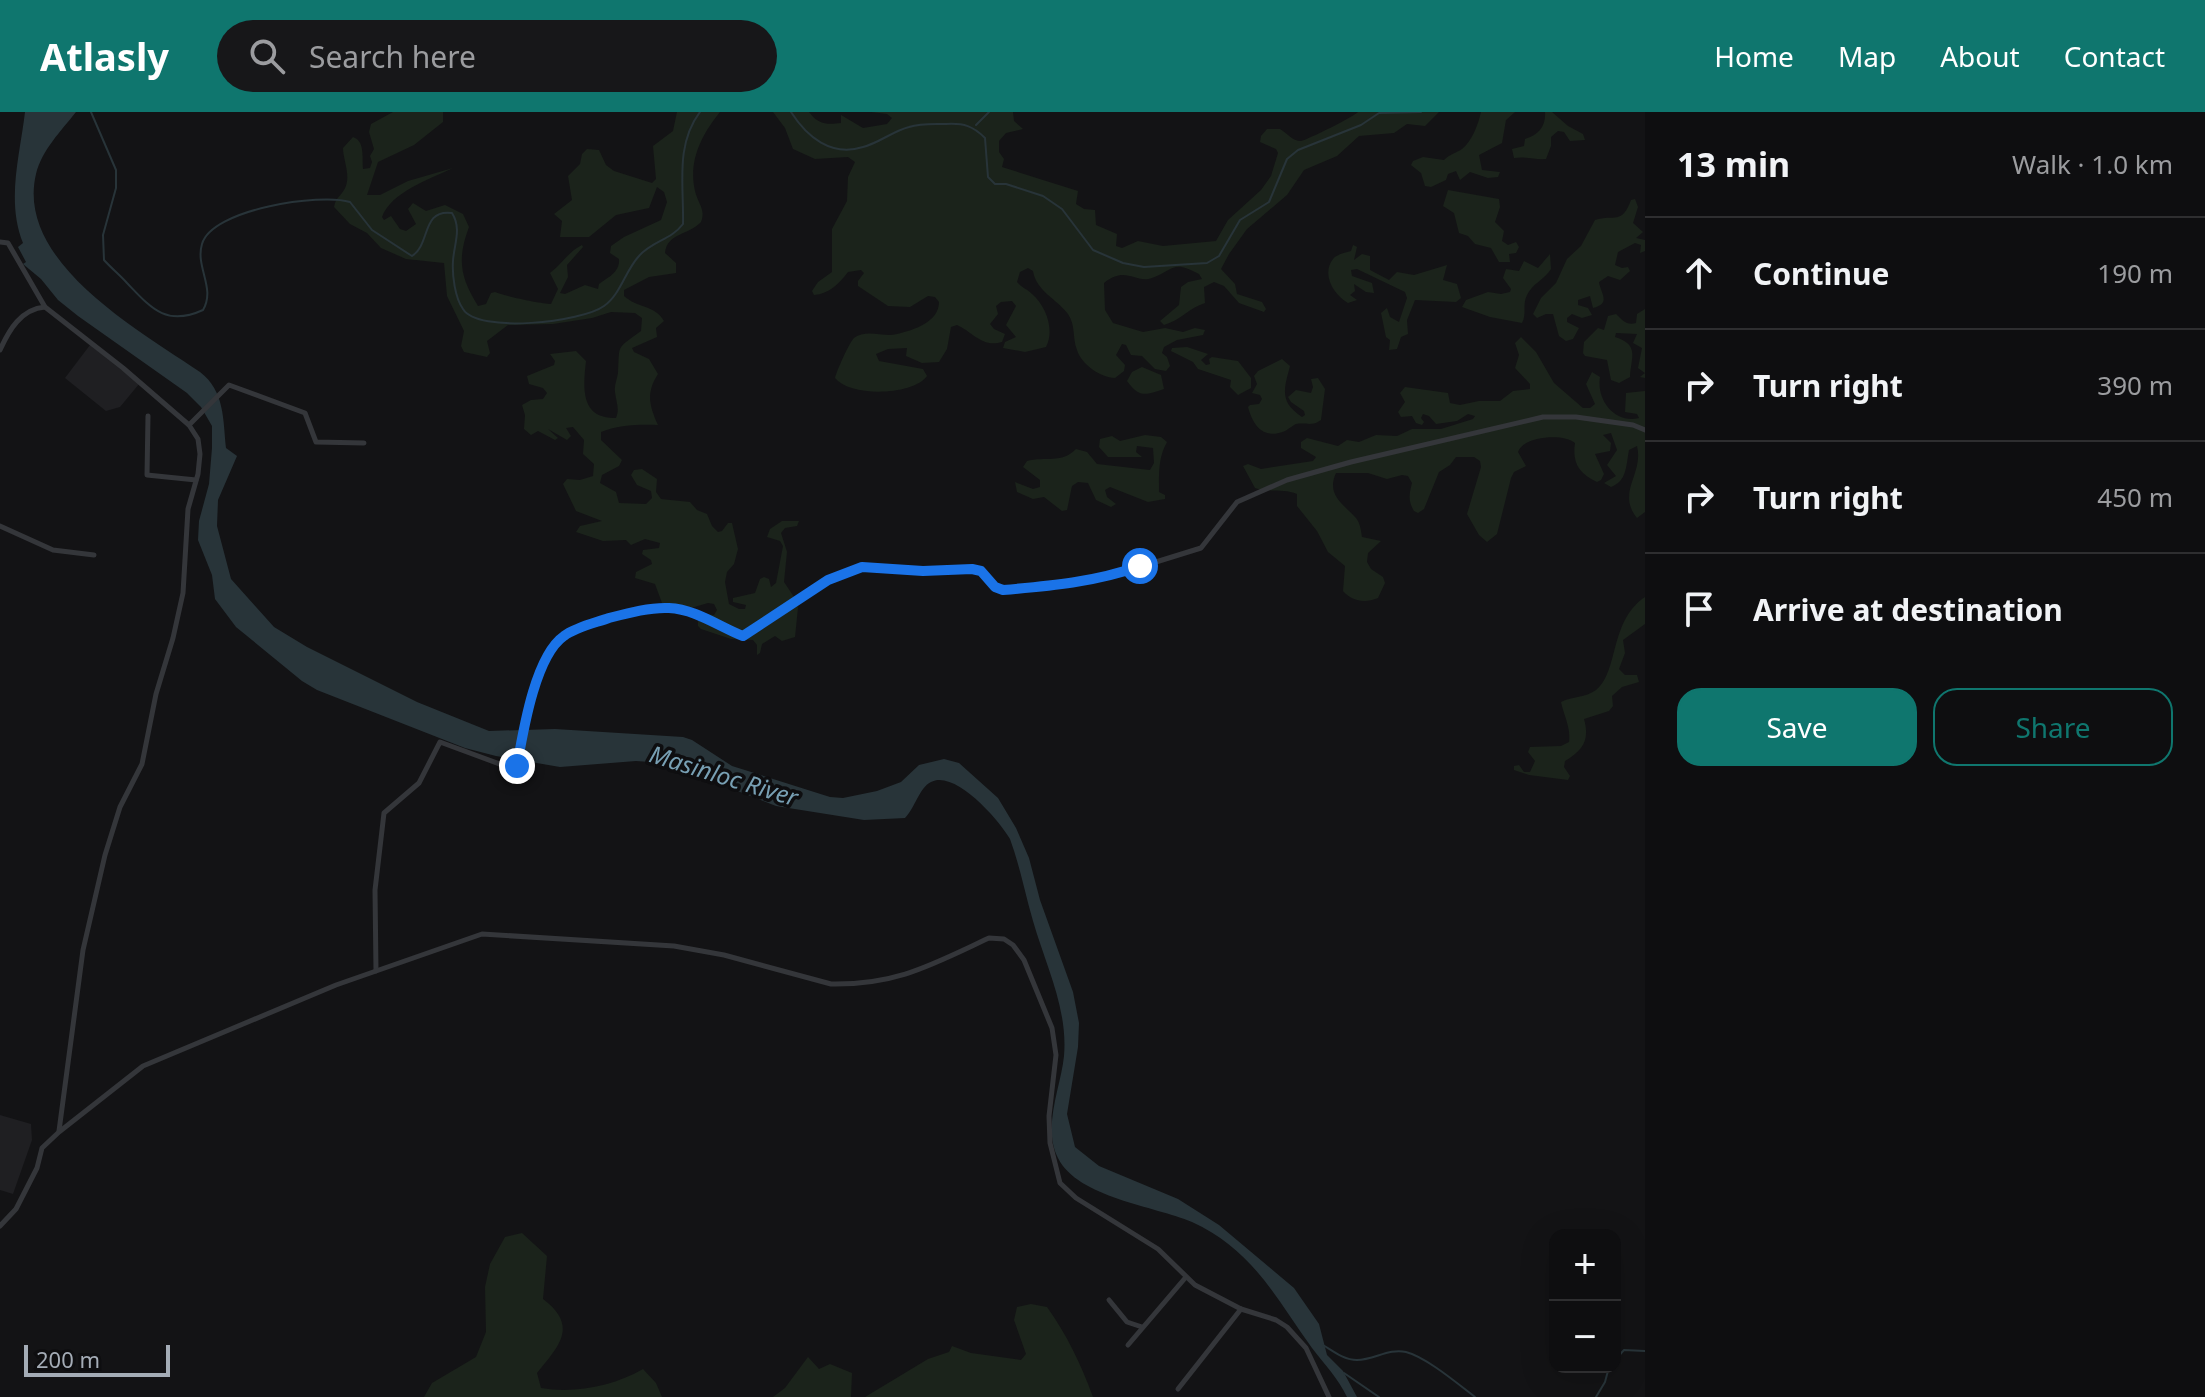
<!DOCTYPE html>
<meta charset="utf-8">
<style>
body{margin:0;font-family:"Noto Sans",sans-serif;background:#171719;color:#f1f3f6}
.controls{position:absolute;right:24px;bottom:24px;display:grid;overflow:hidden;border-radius:16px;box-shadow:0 8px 32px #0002}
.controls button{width:72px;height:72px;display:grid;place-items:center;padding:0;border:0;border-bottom:2px solid #2e2e30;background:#0e0e10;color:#f1f3f6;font:40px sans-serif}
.scale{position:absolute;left:24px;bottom:20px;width:146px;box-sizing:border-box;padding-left:8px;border:4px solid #a4acb6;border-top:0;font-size:22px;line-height:28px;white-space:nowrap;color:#a4acb6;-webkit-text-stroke:6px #0e0e10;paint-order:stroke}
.stop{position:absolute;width:24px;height:24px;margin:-18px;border:6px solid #1a73e8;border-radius:50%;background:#fff}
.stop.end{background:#1a73e8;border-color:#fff;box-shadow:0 2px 8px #0008}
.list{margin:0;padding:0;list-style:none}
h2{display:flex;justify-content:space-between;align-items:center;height:104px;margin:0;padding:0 32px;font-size:34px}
h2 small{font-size:26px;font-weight:400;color:#9b9c9f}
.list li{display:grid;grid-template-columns:52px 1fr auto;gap:24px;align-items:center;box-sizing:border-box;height:112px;padding:0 32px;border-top:2px solid #2e2e30}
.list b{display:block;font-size:30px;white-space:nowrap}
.list em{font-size:26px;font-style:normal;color:#9b9c9f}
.actions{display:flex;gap:16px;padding:24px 32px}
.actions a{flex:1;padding:18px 0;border:2px solid #0f766e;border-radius:24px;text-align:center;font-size:28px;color:#0f766e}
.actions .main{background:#0f766e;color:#fff}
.icon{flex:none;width:44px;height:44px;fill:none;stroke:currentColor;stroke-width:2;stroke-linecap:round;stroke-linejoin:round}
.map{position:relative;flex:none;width:1645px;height:1285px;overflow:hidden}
header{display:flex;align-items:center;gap:48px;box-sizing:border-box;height:112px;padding:0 40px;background:#0f766e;color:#fff}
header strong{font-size:38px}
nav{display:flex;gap:44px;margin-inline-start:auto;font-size:28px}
.search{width:560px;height:72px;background:#171719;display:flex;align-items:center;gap:20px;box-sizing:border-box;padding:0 28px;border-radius:44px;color:#9b9c9f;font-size:30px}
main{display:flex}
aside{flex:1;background:#0e0e10}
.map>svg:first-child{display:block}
.built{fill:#1f1f22}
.green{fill:#1b231b}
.water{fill:#283439}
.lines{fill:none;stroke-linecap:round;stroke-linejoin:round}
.stream{stroke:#283439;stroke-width:2}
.minor{stroke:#34363a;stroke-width:5}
.route{stroke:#1a73e8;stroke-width:10}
.labels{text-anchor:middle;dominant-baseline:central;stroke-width:7;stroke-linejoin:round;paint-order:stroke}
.water-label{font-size:24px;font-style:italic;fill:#78a0b4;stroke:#0e0e10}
</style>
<header>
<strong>Atlasly</strong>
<div class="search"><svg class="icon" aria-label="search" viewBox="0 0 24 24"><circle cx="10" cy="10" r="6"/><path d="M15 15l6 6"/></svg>Search here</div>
<nav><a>Home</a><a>Map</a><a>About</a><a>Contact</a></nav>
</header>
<main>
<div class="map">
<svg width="1645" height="1285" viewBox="0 0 1645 1285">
<rect width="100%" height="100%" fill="#131315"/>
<!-- built -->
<g class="built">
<polygon points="90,233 139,272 120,295 106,299 65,266"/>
<polygon points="0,1003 31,1012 32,1028 13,1082 0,1078"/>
</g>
<!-- green -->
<g class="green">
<path d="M393,0H443V10L414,33L378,50L367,83H380L408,69L453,56C430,67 391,80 382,105L384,108L391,104L400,117L406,119L416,112L408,97L413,91L426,99L445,93L463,102L469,115C457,147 460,165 478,194L486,192L491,181L495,180C504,184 541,192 551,192L558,177L550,161C563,151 568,140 582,133L583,135L567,153L568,165L560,181L565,182L585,173L598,177L599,172C609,165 620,160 619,147L610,141L611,134L624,125L661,108L667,90L664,80L657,75L649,96L616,103L589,125H560L562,109L554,102L572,88L568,64L580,52L582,42L587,37L599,38L606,53L614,59L652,71L656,67L653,34L673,19L677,0H720C702,22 688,49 695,79C698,92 706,97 701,110C689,123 667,121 665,141L676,151V161L649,165L624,178V184C637,196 655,193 664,209L656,216L657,225L632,236L634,240L649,247L658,262C646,281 649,293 658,313C641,312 617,313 601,320V328L622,348L619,354L602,363L600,371L616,380L619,391L646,392L652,386L651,379L637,373L631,363L634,358L642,357L657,367L656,380L661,387L690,390L697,398L707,402L712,414L718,420L722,419L728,411H732L738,437L734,452L727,460L725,470L729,492L739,497H745L746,493L733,490V486L755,481L760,467L764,465L769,467L771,475L776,471L783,434L780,429L767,425L770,417L782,409H799L797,414L785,416L781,421L787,440L784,470L796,488L798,496L795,525L782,529L775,524L762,532L760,541L757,543V533L753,528L731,527L701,517L698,514V501L714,503L717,498L714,492L708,491L691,496L662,491L655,472L635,466L636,460L652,452L651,448L642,442L643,438L659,436L660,431L645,427L631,433L626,428L603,429L576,420L580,414L602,409L576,399L563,372L567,367L580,368L593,364L594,352L583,342L584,328L573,315L566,316L571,324L567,328L548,317L558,326L555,328L538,319L531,323L524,317L525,303L522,293L531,288L543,287L547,281L543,276L529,272L527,264L554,253L555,249L550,242L576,239L586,249C583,276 580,307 616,306C620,297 616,290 615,280C614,273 617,268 618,261C620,232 615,238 641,219L642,206L635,201L611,200L592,206L553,212L508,213L487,229L490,241L487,245L464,240L461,234L464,219L447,184L444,151L406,147L381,136L367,121L350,112L334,95C336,85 340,85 344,78C352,65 343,48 343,36L353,25C365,29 362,45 363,57L370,56L372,50L370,44L374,37L369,20L371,12Z"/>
<path d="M773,0H809C818,12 826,13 841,11V3L863,16L887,12L892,6L887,2L871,0H1013L1014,9L1023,17L1006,21L999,29V40L1004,47L1002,55L1078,79L1076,92L1084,97L1095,98L1096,113L1117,122L1116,134L1122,136L1138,129L1163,134L1216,129L1228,108L1261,78L1271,64L1278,41L1276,37L1260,30L1261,24L1267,17H1280C1287,21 1292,29 1301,29C1307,28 1355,4 1358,0H1439L1425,14L1407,12L1394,21L1359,24L1337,44L1304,58L1287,83L1247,117L1229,142L1221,157L1235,172L1237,182L1262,190L1266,197L1264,200L1239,191L1224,174L1214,170L1204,175L1205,191C1189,196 1181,208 1164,213L1160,209L1179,193L1181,175L1188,170L1202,167L1199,162C1173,148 1175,157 1152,166C1135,172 1126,153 1104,171L1105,198L1113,211L1143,220L1165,216L1183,220L1195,216L1205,218L1203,223L1177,228L1164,235L1162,241L1167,245L1170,254L1166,259L1155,257L1142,244L1131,243L1126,233L1122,232L1116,243L1125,253L1124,259L1115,266C1101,266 1081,252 1077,238C1072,225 1076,214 1068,202C1057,187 1036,179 1033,159L1028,156L1020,160L1017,170C1022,176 1027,177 1032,182C1046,194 1055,218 1046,235L1025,240L1003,236L1005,230L1016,225L1006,213L1016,194L1012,189L1001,190L996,194L998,202L990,212L994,217L1005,222L1002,230C982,236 973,220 957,213L951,215L947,237L939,250L922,251L906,244L907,236L888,237L876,242L879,249L923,257L927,264C914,283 851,286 835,266C837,258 849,231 854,226C867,216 884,226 897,222C914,218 939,210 939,190L935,185L928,184L910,195L888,194L858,174V169L864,161L861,158L848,160C840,171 829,182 814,183L812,179L818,170L832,160V117L847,89L848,65L855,50L848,45L815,47L793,37L785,16Z"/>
<path d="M1481,0H1515L1506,8L1502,31L1479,43L1482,58L1500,60L1498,65L1488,66L1470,60L1460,68L1456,59L1448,62L1446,68L1431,75L1425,74L1421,61L1411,53L1413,49L1423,45L1444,48C1450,42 1456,41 1462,37C1472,29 1478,13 1481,0Z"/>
<path d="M1545,0H1552L1568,14L1583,22L1585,28L1570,29L1564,20L1558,19L1551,25V34L1546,47C1535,48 1526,44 1514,46L1512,37L1524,34L1525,27C1539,23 1546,14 1545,0Z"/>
<polygon points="1448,78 1499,87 1500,95 1495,110 1504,119 1502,129 1508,133 1516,130 1519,135 1516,141 1509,142 1510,150 1499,150 1491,136 1475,132 1468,124 1459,121 1454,101 1443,94"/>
<path d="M1635,87L1638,95L1633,111L1643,120L1636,126L1645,128V139L1640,141L1641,133L1635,131L1618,140L1615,153L1622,156L1628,155L1630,159L1620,168L1608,164L1599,170C1600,180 1612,192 1593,196L1590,184L1578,188V193L1588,196L1592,203L1582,206L1572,202L1567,206V210L1579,216L1573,227L1566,229L1559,224L1553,202H1546L1537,206L1533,202L1541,186L1556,171L1567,147L1581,134L1595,108C1615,102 1622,113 1631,88Z"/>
<path d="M1353,133L1357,135L1354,148L1362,142L1370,144V158L1389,168L1397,160L1414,163L1447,153L1443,168L1457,172L1461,186L1456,190L1415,188L1407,208L1408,222L1401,225L1397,237L1389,238L1390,228L1386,225L1381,201L1387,196L1390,205L1399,210L1407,186L1405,180L1357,157L1351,158L1352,164L1372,171L1374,181L1366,180L1354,172L1355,179L1350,183L1357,188L1348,191C1334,183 1321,163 1333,147C1337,142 1345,141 1351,139Z"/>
<path d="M1550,142L1551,157C1545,167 1532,172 1527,183C1522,193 1527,202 1522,211L1490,205L1462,195L1466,188L1488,180L1501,182L1510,180L1511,177L1503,166L1506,157L1519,159L1524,149L1538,156Z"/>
<path d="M1645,197V266L1640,265L1645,261L1638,256L1642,236L1633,231L1637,222L1616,221L1615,225C1640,233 1631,245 1630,265L1619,271L1611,268L1607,248L1585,244L1583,241L1584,230L1598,216L1604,218L1608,204L1616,202C1622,208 1627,214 1636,211L1637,202Z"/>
<path d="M1521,225L1536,240L1554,271L1583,296H1590L1595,292L1586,272L1592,260L1600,265C1596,288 1615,312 1639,306L1637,302L1625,300L1626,281L1645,279V400L1637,406C1616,380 1644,362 1637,334L1629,338C1626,354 1627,369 1611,375L1604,371L1616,364L1607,353L1617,338L1611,321L1603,323L1611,331L1610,339L1595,342L1604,362L1601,368L1597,370C1579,362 1572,351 1575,331C1564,321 1523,324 1518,340L1526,354L1514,360L1511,366L1497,422L1487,430L1479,423L1467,402L1481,355L1480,349L1474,345H1456L1450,353L1439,360L1424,397L1418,401L1414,399C1408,389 1409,383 1412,371L1408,364L1402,363L1387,367L1368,361H1336C1326,383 1343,392 1356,406C1360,411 1361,418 1362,425L1381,429L1368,441L1367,450L1371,457L1383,465L1385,471L1378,486C1365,491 1353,490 1343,479L1345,454L1328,440L1317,419L1297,394V382C1284,376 1269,381 1255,376L1243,354L1248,352L1261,357L1313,349L1316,345L1301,336V330L1307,326L1338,334L1347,328L1359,330L1376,323L1397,324L1412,317H1441L1473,307L1475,304L1468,302L1457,309L1436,312L1429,304L1423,302L1421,306L1424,310L1422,313L1416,311L1412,304L1401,305L1398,300L1405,290L1400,281L1405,275L1448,281L1450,291L1460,293L1479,289H1500L1513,279L1530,277V272L1515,256L1519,243L1515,231Z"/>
<polygon points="1187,235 1208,242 1201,248 1206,253 1210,252 1209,247 1212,245 1238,249 1251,266 1251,276 1238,283 1230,275 1231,268 1198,257 1193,250 1171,239 1172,236"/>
<path d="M1282,247L1290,254C1284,277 1279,290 1302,305L1305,303L1304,299L1291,290L1288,285L1296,278L1311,281L1313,275L1311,267L1318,266L1325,277L1321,308C1311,315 1307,310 1296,312C1295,312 1287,318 1285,319C1264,328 1253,314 1248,295L1250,293L1259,292L1262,287L1260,283L1252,281L1257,272L1254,264L1258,259Z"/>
<path d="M1142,255L1161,263L1164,277C1144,284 1139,285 1127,269L1132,260Z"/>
<path d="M1145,323L1161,325L1167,330C1158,346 1159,362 1159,380L1165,383V387L1148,390L1110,375L1105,378L1107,385L1116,392L1111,395L1096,388L1088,371L1078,370L1072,374L1067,398L1062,399L1044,385L1033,387L1017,380L1015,370L1033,377L1040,375V368L1023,355L1027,349C1045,344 1062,352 1076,337L1087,340L1097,352L1150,358L1154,351L1153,336L1137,334L1136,340L1142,345H1108L1099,335L1100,327L1112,324L1120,329Z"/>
<path d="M1645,485V512L1623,528L1625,541L1619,557L1625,563H1637L1639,570L1622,575L1612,584L1613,594L1609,599L1584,607C1590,628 1583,638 1565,649L1564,655L1570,664L1568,668L1529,663L1514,658V654L1519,653L1524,660H1530L1535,649L1528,640L1530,635L1561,634L1569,630C1571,616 1564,604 1561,590C1573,584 1585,586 1596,578C1619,560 1609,509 1645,485Z"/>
<path d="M522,1121L547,1144L543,1187C579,1214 559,1234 537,1261L541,1276C574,1282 614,1274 643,1257L656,1271L662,1285H424L432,1271L476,1245L486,1220L485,1175L490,1152L505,1125Z"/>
<path d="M1031,1192L1047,1195C1067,1223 1081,1252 1093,1285H865L928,1247L949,1240L952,1234L971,1241L1021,1248L1026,1242L1014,1208L1017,1195Z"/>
<polygon points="808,1245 819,1257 830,1252 852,1261 851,1285 773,1285 785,1276"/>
</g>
<!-- water -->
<path class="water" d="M25,0H76C61,19 42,38 36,62C15,150 140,219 200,260C225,279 223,308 226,336L237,344L218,388L217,414L231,467L274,515L307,535L417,590L489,619L555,617L683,625L692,628L732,654L830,685L843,686L877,679L901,670L919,653L944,647L959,651L998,686L1016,716L1029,746L1040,788L1073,880L1079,911L1078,935L1067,1002L1075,1035L1099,1054L1178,1087L1219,1113L1294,1176L1319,1212L1327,1243L1343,1259L1357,1285H1347C1338,1266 1325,1253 1312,1236C1276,1186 1253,1138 1192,1110C1155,1094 1078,1086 1058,1046C1042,1015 1061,975 1064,944C1068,897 1046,854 1033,809C1025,782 1020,754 1010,727C1000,709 955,657 931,670C919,676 915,696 905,706L864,708L776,694L665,651L636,649L560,655L496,644L465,636L317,578L302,569L236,515L215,487L212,463L198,428L199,409L209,372L212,336V314L201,295L187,281L78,204L58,188L41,167L23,152L26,150L18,135L23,131C6,89 20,43 25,0Z"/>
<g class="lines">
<!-- stream -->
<g class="stream">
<path d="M91,0L116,58V76L103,123L104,148C111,156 120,163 127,171C151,196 166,215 203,198C216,176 195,155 202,132C212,97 320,81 350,90L372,118L412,144C431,132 421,97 452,101C462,117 454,132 453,149C452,163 455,186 463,197C478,222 582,210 604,194C621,182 625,159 639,144C652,129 671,128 683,112C684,74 675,33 700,0"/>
<path d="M791,0C807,25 831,45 863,35C879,31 893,19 909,15C921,11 934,12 946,12C964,11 973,14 985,26L988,65L995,72H1006L1043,84L1062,97L1093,138L1123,151L1144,155L1207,151L1219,144L1240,108L1269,90L1287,47L1298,38L1361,13L1379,1L1421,0"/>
<polyline points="976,13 989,0"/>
<path d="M1323,1233C1333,1239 1344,1248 1357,1248C1374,1248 1389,1236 1406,1240C1426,1245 1458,1272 1475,1285"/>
<polyline points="1615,1248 1624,1238 1645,1239"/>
<polyline points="1344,1261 1379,1285"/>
<polyline points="1596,1285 1605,1270 1609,1255"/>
</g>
<!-- minor -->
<g class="minor">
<polyline points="0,130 8,131 45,195 123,256 189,313 198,327 200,342 198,362 188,397 183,481 173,526 156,582 142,652 120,695 105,743 83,838 59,1019"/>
<path d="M0,238C9,218 21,197 45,195"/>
<polyline points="148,304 147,363 196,368"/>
<polyline points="189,313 229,273 305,301 316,330 364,331"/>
<polyline points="0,414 53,438 94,443"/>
<path d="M376,859L375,778L384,701L419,671L440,630L516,658C523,624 527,588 541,556C546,547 554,532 562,525C577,511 654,493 674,497C699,502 720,515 743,524L828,468L862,455L923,459L972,457L981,459L995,475L1003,478L1114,463L1201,436L1237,390L1287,368L1351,350L1543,305H1576L1633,313L1645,318"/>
<path d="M0,1114L16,1097L37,1056L42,1036L59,1020L143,954L336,873L482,822L674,834L724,843L831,872C897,873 931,853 989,826L1004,827L1013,833L1024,848L1052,916L1056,943L1049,1004L1050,1031L1060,1071L1076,1086L1158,1137L1195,1173L1241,1197L1276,1208L1287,1215L1306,1236L1329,1285"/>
<polyline points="1109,1188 1127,1210 1142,1215"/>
<polyline points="1128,1233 1186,1165"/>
<polyline points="1178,1277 1241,1197"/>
</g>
</g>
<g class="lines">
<!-- route -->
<path class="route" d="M517,654C523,620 535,544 564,524C576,515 595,511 609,506C628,501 650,495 669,496C695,497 720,515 743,524L828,468L862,455L923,459L972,457L981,459L995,475L1003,478C1050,474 1096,470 1140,454"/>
</g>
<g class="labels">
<!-- water labels -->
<g class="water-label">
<text transform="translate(724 663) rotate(17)">Masinloc River</text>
</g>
</g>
</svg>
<div class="controls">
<button>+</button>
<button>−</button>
</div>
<div class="scale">200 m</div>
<div class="stop" style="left:1140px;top:454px"></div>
<div class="stop end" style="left:517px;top:654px"></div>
</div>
<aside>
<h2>13 min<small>Walk · 1.0 km</small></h2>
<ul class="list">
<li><svg class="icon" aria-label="ahead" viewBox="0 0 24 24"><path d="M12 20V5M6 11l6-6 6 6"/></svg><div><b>Continue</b></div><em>190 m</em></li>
<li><svg class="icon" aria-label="right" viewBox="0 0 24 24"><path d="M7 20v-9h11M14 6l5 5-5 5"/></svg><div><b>Turn right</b></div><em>390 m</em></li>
<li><svg class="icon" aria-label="right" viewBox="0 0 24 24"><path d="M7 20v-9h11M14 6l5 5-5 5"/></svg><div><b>Turn right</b></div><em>450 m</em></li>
<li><svg class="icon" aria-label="arrive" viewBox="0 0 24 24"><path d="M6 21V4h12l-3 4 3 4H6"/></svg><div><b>Arrive at destination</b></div></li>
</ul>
<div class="actions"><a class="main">Save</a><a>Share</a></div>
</aside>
</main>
